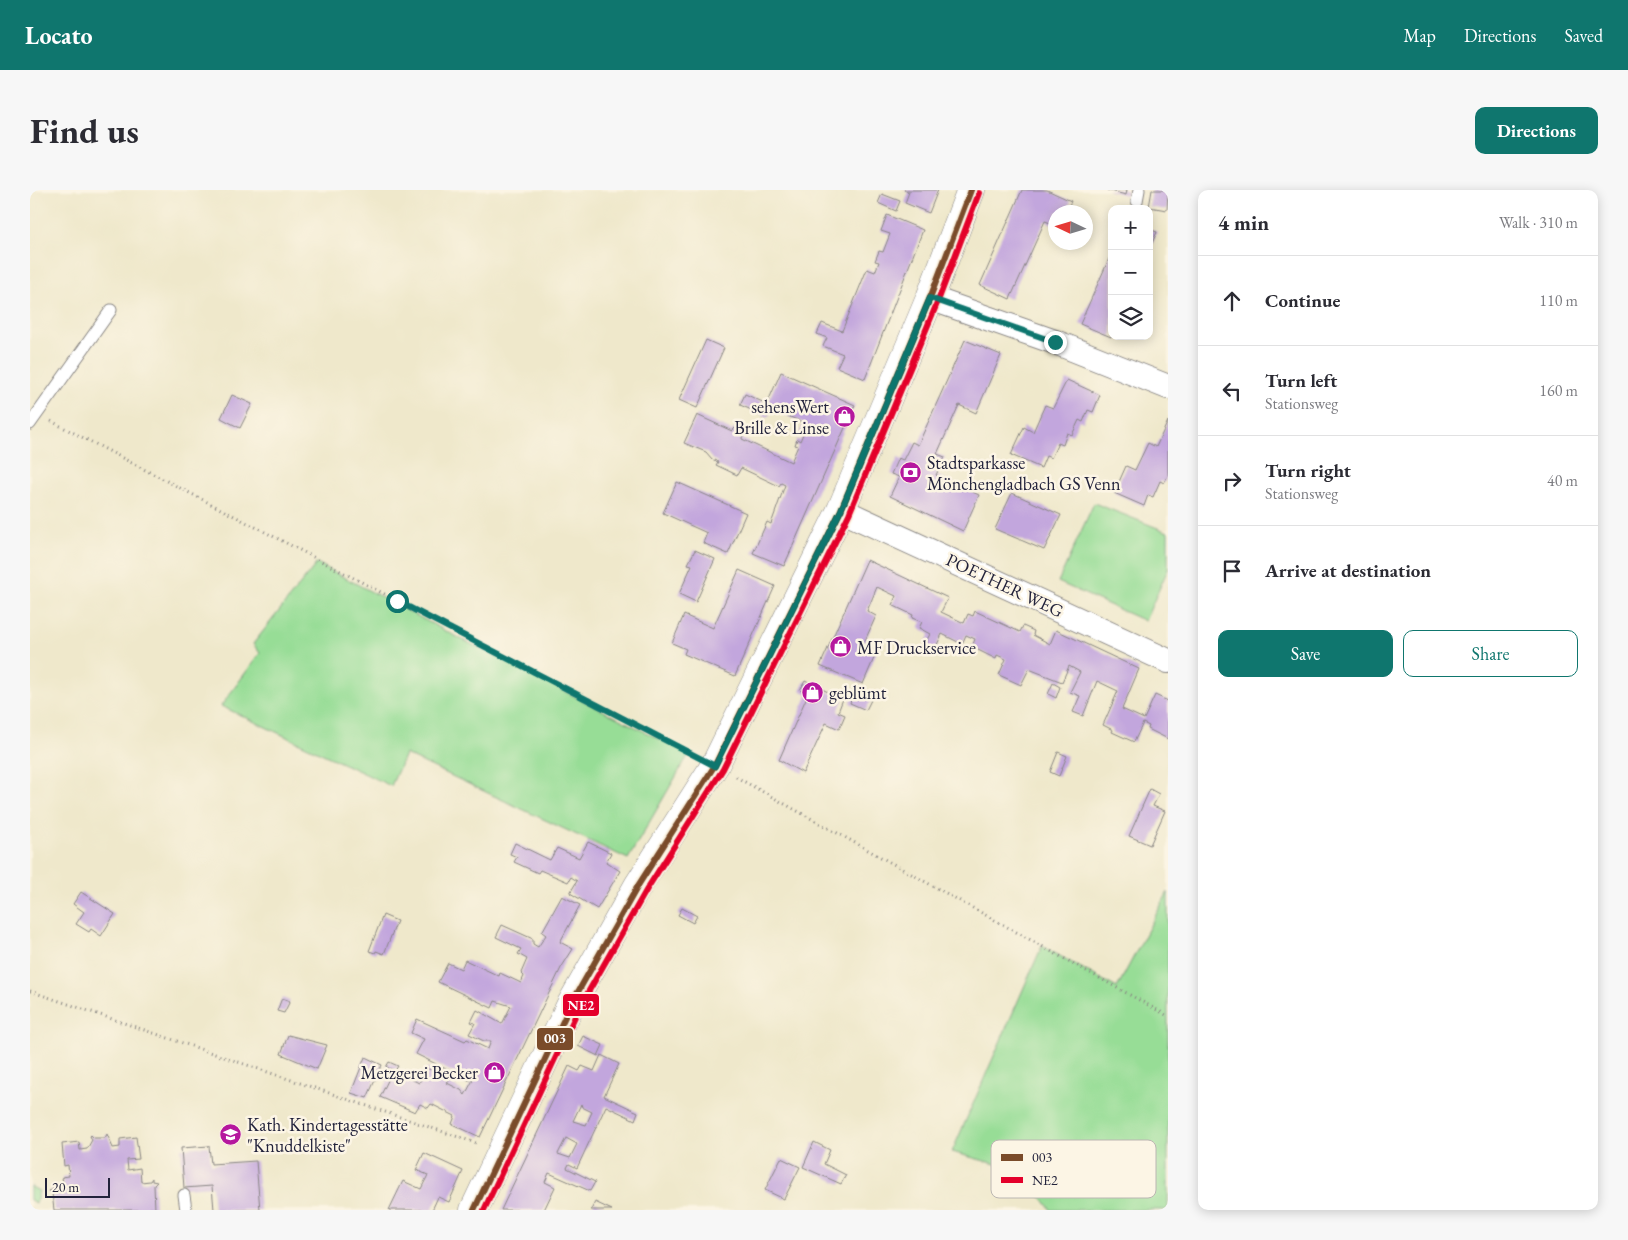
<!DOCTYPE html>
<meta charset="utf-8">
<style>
body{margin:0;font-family:"EB Garamond",serif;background:#f7f7f7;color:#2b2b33}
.controls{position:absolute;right:15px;top:15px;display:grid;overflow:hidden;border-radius:10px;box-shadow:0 2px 12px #0003}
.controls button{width:45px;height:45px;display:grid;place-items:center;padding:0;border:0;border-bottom:1px solid #e1e1e2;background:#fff;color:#2b2b33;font:25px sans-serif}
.compass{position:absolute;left:1018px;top:15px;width:45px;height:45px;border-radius:50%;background:#fff;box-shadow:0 2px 12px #0003;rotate:274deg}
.scale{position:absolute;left:15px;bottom:12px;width:65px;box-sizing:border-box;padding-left:5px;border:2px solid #22223b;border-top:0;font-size:14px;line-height:18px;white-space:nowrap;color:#22223b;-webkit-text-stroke:4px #fcf5e5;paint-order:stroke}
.stop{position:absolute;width:15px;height:15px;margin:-11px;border:4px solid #0f766e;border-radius:50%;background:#fff}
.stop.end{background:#0f766e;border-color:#fff;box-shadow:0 1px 5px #0008}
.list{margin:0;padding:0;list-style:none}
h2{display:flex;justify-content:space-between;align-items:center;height:65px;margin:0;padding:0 20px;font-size:21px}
h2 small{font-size:16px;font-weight:400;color:#7c7c81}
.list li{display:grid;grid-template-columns:32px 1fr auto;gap:15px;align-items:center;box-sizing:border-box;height:90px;padding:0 20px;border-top:1px solid #e1e1e2}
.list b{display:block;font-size:19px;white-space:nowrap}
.list p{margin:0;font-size:16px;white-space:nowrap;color:#7c7c81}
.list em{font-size:16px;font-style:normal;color:#7c7c81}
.actions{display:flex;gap:10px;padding:15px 20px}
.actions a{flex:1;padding:11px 0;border:1px solid #0f766e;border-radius:10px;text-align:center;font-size:18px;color:#0f766e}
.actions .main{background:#0f766e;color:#fff}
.icon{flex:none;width:28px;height:28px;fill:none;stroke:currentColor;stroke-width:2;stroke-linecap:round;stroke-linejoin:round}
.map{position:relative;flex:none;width:1138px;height:1020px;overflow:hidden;border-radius:10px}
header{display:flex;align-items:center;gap:30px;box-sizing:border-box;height:70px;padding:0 25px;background:#0f766e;color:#fff}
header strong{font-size:24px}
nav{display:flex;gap:28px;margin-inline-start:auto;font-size:18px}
.intro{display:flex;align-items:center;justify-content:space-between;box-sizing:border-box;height:120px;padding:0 30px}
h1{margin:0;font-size:35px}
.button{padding:12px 22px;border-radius:10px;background:#0f766e;color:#fff;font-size:18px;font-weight:700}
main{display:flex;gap:30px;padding:0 30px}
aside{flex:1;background:#fff;border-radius:10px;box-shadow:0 2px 12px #0003}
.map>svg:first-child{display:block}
.green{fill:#97dd96;stroke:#5c8068}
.building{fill:#c2a6dd;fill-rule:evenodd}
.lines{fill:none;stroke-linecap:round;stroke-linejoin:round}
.service-casing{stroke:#888583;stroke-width:13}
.minor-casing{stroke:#888583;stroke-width:26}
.tertiary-casing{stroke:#888583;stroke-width:29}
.path{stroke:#888583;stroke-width:3;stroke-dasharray:1 4;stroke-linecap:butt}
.service{stroke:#fff;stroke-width:11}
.minor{stroke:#fff;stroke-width:24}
.tertiary{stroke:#fff;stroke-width:28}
.bus-1-casing{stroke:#fcf5e5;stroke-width:10}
.bus-2-casing{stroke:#fcf5e5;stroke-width:10}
.bus-1{stroke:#7a4b2a;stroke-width:6}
.bus-2{stroke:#e4002b;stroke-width:6}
.route{stroke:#0f766e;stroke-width:6}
.labels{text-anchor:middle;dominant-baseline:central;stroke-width:5;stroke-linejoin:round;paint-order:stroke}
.poi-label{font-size:18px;fill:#22223b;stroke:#fcf5e5;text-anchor:start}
.street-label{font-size:18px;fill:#22223b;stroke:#fcf5e5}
.key{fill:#fcf5e5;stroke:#bbb6b2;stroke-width:1}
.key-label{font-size:14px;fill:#22223b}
.line-badge{stroke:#fcf5e5;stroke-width:2}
.badge-label{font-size:14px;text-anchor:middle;font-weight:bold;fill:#fff}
</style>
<header>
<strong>Locato</strong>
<nav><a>Map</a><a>Directions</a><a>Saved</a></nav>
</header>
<div class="intro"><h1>Find us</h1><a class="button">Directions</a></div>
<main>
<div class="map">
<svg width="1138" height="1020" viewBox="0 0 1138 1020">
<rect width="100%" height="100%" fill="#fcf5e5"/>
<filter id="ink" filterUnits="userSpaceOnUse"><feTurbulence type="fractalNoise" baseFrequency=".02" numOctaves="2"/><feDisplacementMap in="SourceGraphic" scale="10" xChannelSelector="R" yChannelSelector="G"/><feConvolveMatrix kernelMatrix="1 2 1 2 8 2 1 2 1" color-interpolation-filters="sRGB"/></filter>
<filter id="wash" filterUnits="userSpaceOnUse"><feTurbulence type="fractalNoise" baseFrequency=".0096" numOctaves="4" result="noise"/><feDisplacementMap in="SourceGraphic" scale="20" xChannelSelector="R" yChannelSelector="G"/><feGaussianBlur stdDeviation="1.12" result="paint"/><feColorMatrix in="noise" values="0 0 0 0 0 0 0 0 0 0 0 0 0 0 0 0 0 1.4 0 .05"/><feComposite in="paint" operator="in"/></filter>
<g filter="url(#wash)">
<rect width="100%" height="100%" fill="#efe8cb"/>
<!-- green -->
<g class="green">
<polygon points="1064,313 1138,342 1138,379 1115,431 1028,392"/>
<polygon points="287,373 429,448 659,564 598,669 375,564 361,596 191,516 230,463 223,454"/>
<polygon points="1138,702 1138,1020 1021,1020 991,981 922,962 1012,756 1087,798"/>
<polygon points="0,996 9,1001 6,1013 0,1010"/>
</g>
<g id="blocks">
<!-- building -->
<g class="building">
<polygon points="874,0 908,0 899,23 875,13 879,2"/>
<polygon points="992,0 1017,0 1041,11 1036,22 1026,22 1026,35 1015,31 980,109 950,95"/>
<polygon points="1077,0 1097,0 1096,5"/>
<polygon points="1122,0 1138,0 1137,20 1119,17"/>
<polygon points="852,4 870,11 866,21 848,13"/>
<polygon points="857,25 893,40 835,189 807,177 813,164 793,156 797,148 787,144 792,133 812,141 837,79 845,82 849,72 845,71 849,61 853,62 860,44 851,41"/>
<polygon points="1119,39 1127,42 1119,60"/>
<polygon points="1082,62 1082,145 1081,147 1050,134"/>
<polygon points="676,150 694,158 667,218 649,210"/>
<polygon points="935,150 971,165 946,223 929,215 907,264 915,267 906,285 949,305 933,341 860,306 869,287 861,284 868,268 873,270 882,252 888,255"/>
<polygon points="751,182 825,215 754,376 723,363 737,332 741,334 755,295 751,293 749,296 711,278 707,285 686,275 688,272 682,269 676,262 654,253 667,225 702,241 705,238 713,242 712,249 761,272 768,256 765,255 767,249 770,251 773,244 770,242 774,233 742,219 738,227 710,215 715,204 737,214"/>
<polygon points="1037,190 1070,205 1063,222 1058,220 1053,232 1049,230 1042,245 1037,243 1033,255 1028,253 1021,268 1016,266 1011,278 981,265 994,237 1003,242 1015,215 1023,218"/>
<polygon points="202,205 222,214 210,238 191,228"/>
<polygon points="1138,231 1138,285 1134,293 1130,291 1123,307 1118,305 1114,316 1084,303 1096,276 1105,280 1118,253 1126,257"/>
<polygon points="647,292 716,323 698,364 673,353 677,343 633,323"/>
<polygon points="982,303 1031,325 1014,360 965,339"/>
<polygon points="665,360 685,369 666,412 649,404 662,375 658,374"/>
<polygon points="837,370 918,408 911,422 934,433 938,424 943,426 945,421 990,442 993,436 1004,441 1003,445 1020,454 1026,440 1109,479 1092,519 1114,529 1125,505 1138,511 1138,549 1118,539 1119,536 1113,533 1104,552 1082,542 1083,540 1073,535 1088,501 1067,491 1053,526 1043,522 1050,506 1040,502 1050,482 1039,476 1032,492 999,479 991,495 969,485 976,469 967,465 966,469 942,457 945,449 936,445 932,454 912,444 905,459 895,454 900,444 889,438 892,432 882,428 883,425 862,415 866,406 847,397 837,421 846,426 833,455 847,461 833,494 790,476"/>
<polygon points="709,380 745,396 705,486 654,464 656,459 642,453 654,425 683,438"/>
<polygon points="775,491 813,509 808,522 815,525 809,539 796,533 773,583 749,570 778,504 770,500"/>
<polygon points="1023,493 1030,497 1026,508 1018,504"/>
<polygon points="824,503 841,510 836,520 820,513"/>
<polygon points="1028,562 1037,566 1029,586 1020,582"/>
<polygon points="1120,599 1129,604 1123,616 1135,621 1120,655 1099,646"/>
<polygon points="558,652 581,663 576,672 590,681 567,719 540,703 547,691 541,687 538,692 510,680 508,683 484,672 487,667 480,664 485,653 520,670 527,658 549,668"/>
<polygon points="51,702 85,724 71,746 61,739 59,742 46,734 54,722 43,714"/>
<polygon points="532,706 550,715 530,752 543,759 531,778 450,947 422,934 425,926 401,914 398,918 390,914 385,922 350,907 363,880 356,877 359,872 368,876 365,881 389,893 397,878 419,889 417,893 431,900 435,905 443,890 438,890 386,864 394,849 381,843 387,829 435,851 437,849 458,859 461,851 454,851 439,844 445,833 441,832 447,820 472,834 481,816 465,811 462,818 408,792 418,773 431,779 435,770 469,786 470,783 491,793 494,786 491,783 497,769 488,764 491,759 466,747 472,735 503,749 503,754 508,757 516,745 512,742"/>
<polygon points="652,718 667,726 663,733 648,725"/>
<polygon points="353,725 367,731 354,764 346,761 345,763 339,761"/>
<polygon points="252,808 260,811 254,823 247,821"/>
<polygon points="258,845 297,855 287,879 251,864"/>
<polygon points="553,846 573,855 568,866 548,856"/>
<path d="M571,865L589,874L574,906L608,922L605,930L576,916L547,978L539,974L537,978L565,992L560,1001L519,983L515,992L525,997L514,1020H471L539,876L549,881L552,876L564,881ZM551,914L552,917L562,922L556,935L543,931ZM536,948L547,954L540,968L528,964Z"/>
<polygon points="335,867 352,875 337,908 321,903"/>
<polygon points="77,944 83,958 90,957 90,949 106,947 109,969 97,970 98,980 110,978 111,992 120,991 122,988 122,991 127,992 124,995 125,1020 122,1018 114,1020 24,1020 22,1003 19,1001 23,1000 23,997 25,1000 34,999 32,987 39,986 38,975 34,976 32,954 49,952 50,960 57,959 62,950 60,946 61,945 64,948 75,948"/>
<polygon points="784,952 800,960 794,974 816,985 811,994 773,977"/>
<polygon points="179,956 181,974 226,971 230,1020 184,1020 182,996 154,998 151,958"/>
<polygon points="394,963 433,981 419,1012 408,1007 402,1020 359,1020 373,991 391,999 398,985 386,980"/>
<polygon points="751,968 770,977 754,1009 735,1000"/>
<polygon points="565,1012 582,1020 561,1020"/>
</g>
</g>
</g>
<g filter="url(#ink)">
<use href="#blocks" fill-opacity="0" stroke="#888583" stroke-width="1"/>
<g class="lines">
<defs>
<g id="service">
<polyline points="1107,11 1109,0"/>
<polyline points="0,234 81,120"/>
<polyline points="154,1005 156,1020"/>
</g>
<g id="minor">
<polyline points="900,108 1025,152 1138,197"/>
<polyline points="811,320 1138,471"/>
</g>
<polyline id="tertiary" points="444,1020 540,816 609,694 685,575 811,320 900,108 941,0"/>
</defs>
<!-- service casing -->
<use href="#service" class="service-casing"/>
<!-- minor casing -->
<use href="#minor" class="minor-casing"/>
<!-- tertiary casing -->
<use href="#tertiary" class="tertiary-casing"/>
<!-- path -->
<g class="path">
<polyline points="21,231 663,564"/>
<polyline points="706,587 1138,826"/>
<polyline points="0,801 449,954"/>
</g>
<!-- service -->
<use href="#service" class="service"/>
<!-- minor -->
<use href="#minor" class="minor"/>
<!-- tertiary -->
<use href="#tertiary" class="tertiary"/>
<defs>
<polyline id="bus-1" points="444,1020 540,816 609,694 685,575 811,320 900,108 941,0"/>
<polyline id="bus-2" points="454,1020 548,820 617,699 693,579 819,324 908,111 949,3"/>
</defs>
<!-- bus-1 casing -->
<use href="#bus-1" class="bus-1-casing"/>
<!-- bus-2 casing -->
<use href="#bus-2" class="bus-2-casing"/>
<!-- bus-1 -->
<use href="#bus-1" class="bus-1"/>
<!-- bus-2 -->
<use href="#bus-2" class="bus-2"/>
</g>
</g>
<g class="lines" filter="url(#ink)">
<!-- route -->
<polyline class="route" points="367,411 685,576 811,320 900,108 1025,152"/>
</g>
<!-- icons -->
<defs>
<symbol id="shop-disc" viewBox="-11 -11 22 22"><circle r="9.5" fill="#b5179e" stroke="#fcf5e5"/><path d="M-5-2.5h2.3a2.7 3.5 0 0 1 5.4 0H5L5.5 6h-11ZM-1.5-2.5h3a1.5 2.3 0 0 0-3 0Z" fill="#fff"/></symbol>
<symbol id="bank-disc" viewBox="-11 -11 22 22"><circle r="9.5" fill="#b5179e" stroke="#fcf5e5"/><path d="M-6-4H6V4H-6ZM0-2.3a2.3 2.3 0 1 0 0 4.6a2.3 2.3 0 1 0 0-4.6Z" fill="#fff"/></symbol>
<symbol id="school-disc" viewBox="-11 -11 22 22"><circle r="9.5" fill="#b5179e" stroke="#fcf5e5"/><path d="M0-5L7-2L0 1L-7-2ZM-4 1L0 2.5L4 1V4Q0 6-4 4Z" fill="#fff"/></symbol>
</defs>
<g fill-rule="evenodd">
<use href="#shop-disc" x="802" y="214" width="25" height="25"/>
<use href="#bank-disc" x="868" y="270" width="25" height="25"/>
<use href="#shop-disc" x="798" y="444" width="25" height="25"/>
<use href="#shop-disc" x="770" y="490" width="25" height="25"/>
<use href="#shop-disc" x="452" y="870" width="25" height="25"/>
<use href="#school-disc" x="188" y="932" width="25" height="25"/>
</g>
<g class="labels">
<!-- poi labels -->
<g class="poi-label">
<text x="799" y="216" text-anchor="end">sehensWert<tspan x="799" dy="21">Brille &amp; Linse</tspan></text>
<text x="897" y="272">Stadtsparkasse<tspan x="897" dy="21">Mönchengladbach GS Venn</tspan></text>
<text x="827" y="457">MF Druckservice</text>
<text x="799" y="502">geblümt</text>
<text x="448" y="882" text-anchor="end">Metzgerei Becker</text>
<text x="217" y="934">Kath. Kindertagesstätte<tspan x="217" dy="21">"Knuddelkiste"</tspan></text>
</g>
<!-- street labels -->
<g class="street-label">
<text transform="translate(975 395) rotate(25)">POETHER WEG</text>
</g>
</g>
<!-- legend -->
<rect x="961" y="950" width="165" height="58" rx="8" class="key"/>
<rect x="971" y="964" width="22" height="7" fill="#7a4b2a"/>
<rect x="971" y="987" width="22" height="6" fill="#e4002b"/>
<g class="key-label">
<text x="1002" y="972">003</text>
<text x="1002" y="995">NE2</text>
</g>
<g class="line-badge">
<rect x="532" y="803" width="38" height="24" rx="5" fill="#e4002b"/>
<rect x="506" y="837" width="38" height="24" rx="5" fill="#7a4b2a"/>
</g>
<g class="badge-label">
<text x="551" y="820">NE2</text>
<text x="525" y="853">003</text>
</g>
</svg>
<div class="controls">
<button>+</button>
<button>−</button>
<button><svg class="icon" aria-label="layers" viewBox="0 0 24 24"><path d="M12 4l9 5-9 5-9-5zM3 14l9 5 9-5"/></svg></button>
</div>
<svg class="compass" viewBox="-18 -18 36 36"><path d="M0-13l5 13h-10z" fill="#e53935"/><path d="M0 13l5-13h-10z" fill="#7c7c81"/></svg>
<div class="scale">20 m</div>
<div class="stop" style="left:367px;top:411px"></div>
<div class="stop end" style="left:1025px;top:152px"></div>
</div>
<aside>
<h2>4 min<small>Walk · 310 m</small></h2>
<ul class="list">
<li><svg class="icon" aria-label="ahead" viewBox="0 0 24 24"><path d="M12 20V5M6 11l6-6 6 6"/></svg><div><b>Continue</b></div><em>110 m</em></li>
<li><svg class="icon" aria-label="left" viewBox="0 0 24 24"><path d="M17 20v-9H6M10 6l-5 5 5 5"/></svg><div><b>Turn left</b><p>Stationsweg</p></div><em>160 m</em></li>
<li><svg class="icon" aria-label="right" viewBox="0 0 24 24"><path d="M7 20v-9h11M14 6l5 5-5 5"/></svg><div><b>Turn right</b><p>Stationsweg</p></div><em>40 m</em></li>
<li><svg class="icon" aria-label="arrive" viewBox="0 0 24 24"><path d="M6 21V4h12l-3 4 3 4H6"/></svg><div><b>Arrive at destination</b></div></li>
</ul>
<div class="actions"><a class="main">Save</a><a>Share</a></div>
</aside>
</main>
